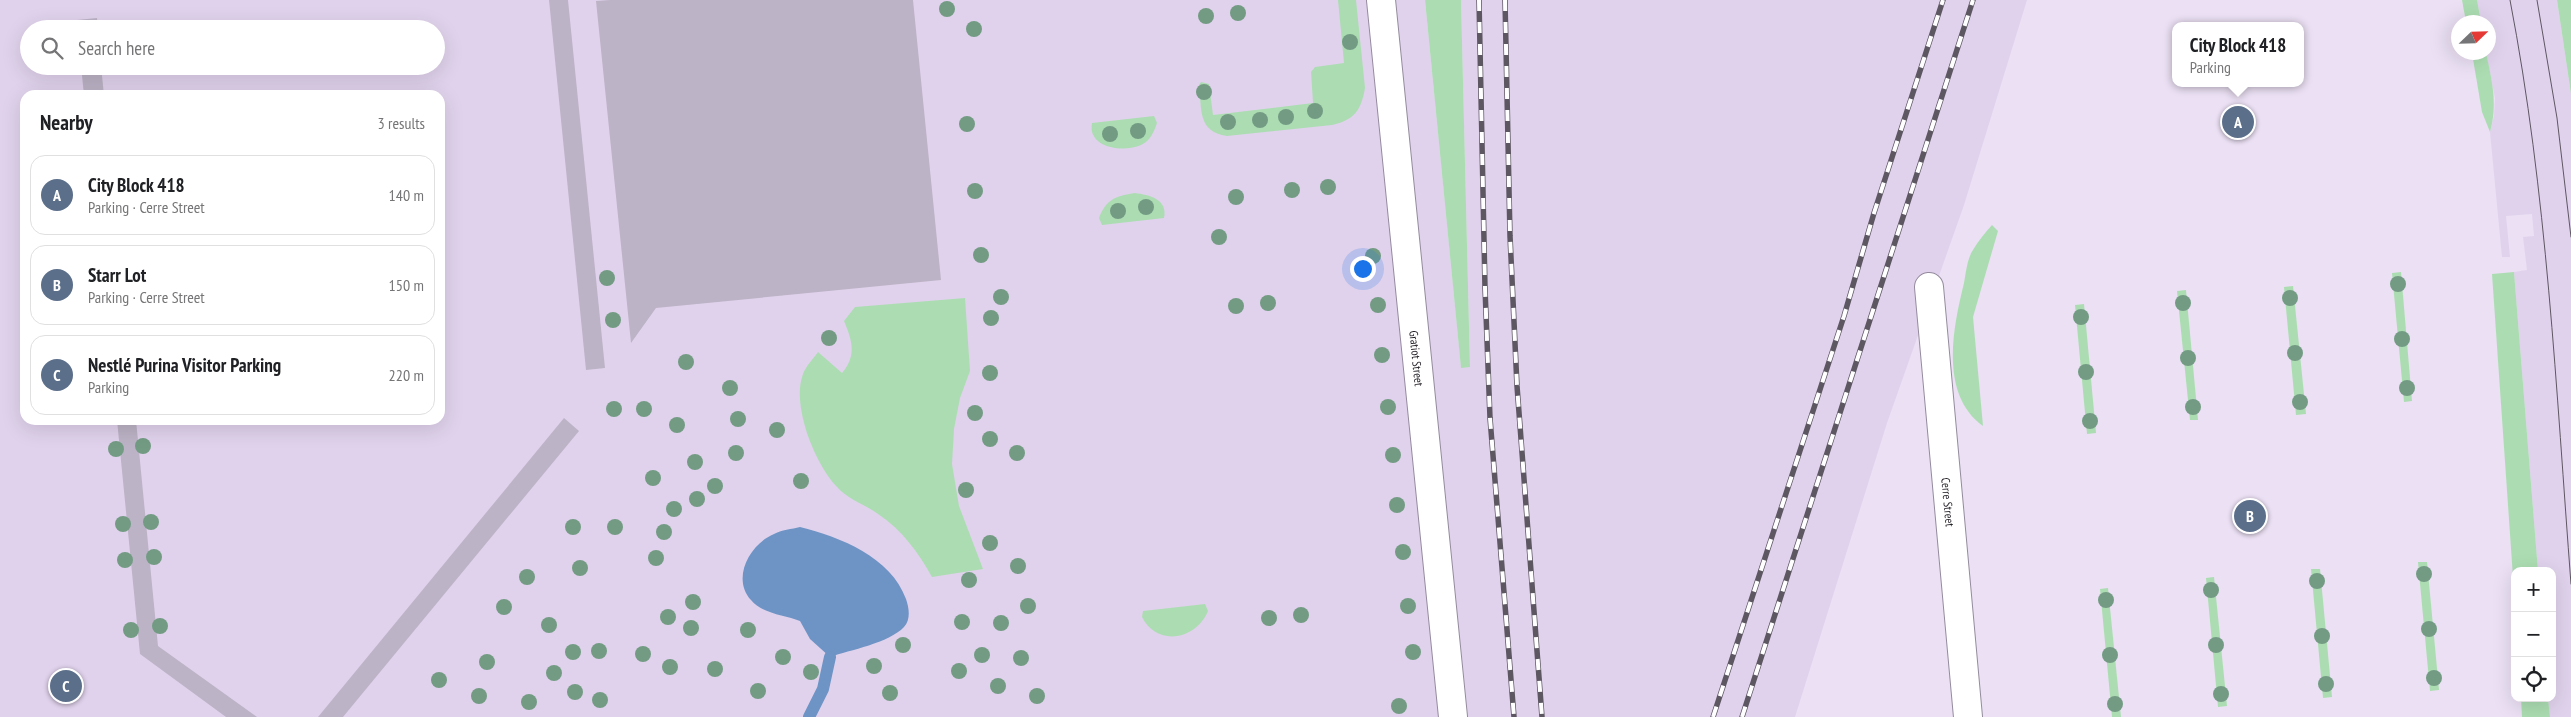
<!DOCTYPE html>
<meta charset="utf-8">
<style>
body{margin:0;font-family:"PT Sans Narrow",sans-serif;background:#f6f6f6;color:#202124}
.controls{position:absolute;right:15px;bottom:15px;display:grid;overflow:hidden;border-radius:10px;box-shadow:0 5px 20px #0002}
.controls button{width:45px;height:45px;display:grid;place-items:center;padding:0;border:0;border-bottom:1px solid #e0e0e0;background:#fff;color:#202124;font:25px sans-serif}
.compass{position:absolute;left:2451px;top:15px;width:45px;height:45px;border-radius:50%;background:#fff;box-shadow:0 5px 20px #0002;rotate:67deg}
.you{position:absolute;left:1362px;top:268px;width:18px;height:18px;margin:-12px;border:4px solid #fff;border-radius:50%;background:#1a73e8;box-shadow:0 0 0 8px #1a73e833}
.badge{display:grid;place-items:center;width:32px;height:32px;border-radius:50%;background:#0b8043;color:#fff;font-size:16px;font-weight:700}
.pin{position:absolute;translate:-50% -50%;border:2px solid #fff;box-shadow:0 1px 5px #0006}
.popup{position:absolute;left:2172px;top:22px;width:132px;height:65px;box-sizing:border-box;display:grid;place-content:center;border-radius:10px;background:#fff;filter:drop-shadow(0 1px 4px #0005);font-size:16px;white-space:nowrap;color:#757577}
.popup b{font-size:19px;color:#202124}
.popup::after{content:'';position:absolute;left:50%;top:100%;margin-left:-10px;border:10px solid transparent;border-top-color:#fff}
.list{margin:0;padding:0;list-style:none}
h2{display:flex;justify-content:space-between;align-items:center;height:65px;margin:0;padding:0 20px;font-size:21px}
h2 small{font-size:16px;font-weight:400;color:#757577}
.list li{display:grid;grid-template-columns:32px 1fr auto;gap:15px;align-items:center;box-sizing:border-box;height:80px;margin:0 10px 10px;padding:0 10px;border:1px solid #e0e0e0;border-radius:15px}
.list b{display:block;font-size:19px;white-space:nowrap}
.list p{margin:0;font-size:16px;white-space:nowrap;color:#757577}
.list em{font-size:16px;font-style:normal;color:#757577}
.icon{flex:none;width:28px;height:28px;fill:none;stroke:currentColor;stroke-width:2;stroke-linecap:round;stroke-linejoin:round}
.map{position:relative;flex:none;width:2571px;height:717px;overflow:hidden}
.search{position:absolute;background:#fff;box-shadow:0 5px 20px #0002;left:20px;top:20px;width:425px;height:55px;display:flex;align-items:center;gap:12px;box-sizing:border-box;padding:0 18px;border-radius:28px;color:#757577;font-size:19px}
.panel{position:absolute;background:#fff;box-shadow:0 5px 20px #0002;left:20px;top:90px;width:425px;height:335px;border-radius:15px}
.map>svg:first-child{display:block}
.built{fill:#e0d2ec;fill-rule:evenodd}
.green{fill:#acddb2}
.water{fill:#6e94c5}
.lines{fill:none;stroke-linecap:round;stroke-linejoin:round}
.stream{stroke:#6e94c5;stroke-width:12}
.building{fill:#bcb3c6}
.minor-casing{stroke:#948b9d;stroke-width:30}
.minor{stroke:#fff;stroke-width:28}
.tram{stroke:#5d5762;stroke-width:1}
.rail-casing{stroke:#5d5762;stroke-width:5.5}
.rail{stroke:#fff;stroke-width:4;stroke-dasharray:11;stroke-linecap:butt}
.tree{fill:#739b84}
.labels{text-anchor:middle;dominant-baseline:central;stroke-width:4;stroke-linejoin:round;paint-order:stroke}
.street-label{font-size:12px;fill:#201c23;stroke:#fff}
</style>
<div class="map">
<svg width="2571" height="717" viewBox="0 0 2571 717">
<rect width="100%" height="100%" fill="#ebe0f4"/>
<!-- built -->
<g class="built">
<path d="M0,0H1425L1461,367L1470,366L1461,0H2027L1964,205L1887,423L1795,717H0ZM29,29H436V66H29ZM25,95H440V420H25Z"/>
<polygon points="2477,0 2557,0 2571,94 2571,717 2550,717 2548,698 2552,698 2552,571 2538,571 2514,272 2527,270 2523,237 2534,236 2532,214 2506,216 2510,257 2502,257 2490,132 2494,116 2495,98 2486,53 2488,52 2488,22 2481,22"/>
</g>
<!-- green -->
<g class="green">
<path d="M1338,0H1356L1365,88C1361,111 1354,120 1332,125L1227,136C1197,132 1202,108 1199,85L1201,82L1209,84L1213,115L1313,103L1311,72L1315,67L1344,63Z"/>
<polygon points="1425,0 1461,0 1470,367 1461,368"/>
<polygon points="2462,0 2477,0 2481,22 2466,22"/>
<polygon points="2557,0 2571,0 2571,94"/>
<path d="M2472,53H2486C2492,80 2498,105 2490,132L2482,112Z"/>
<path d="M1154,116L1157,123C1154,132 1150,141 1141,145C1124,153 1087,148 1092,123Z"/>
<path d="M1135,193C1149,195 1168,199 1164,218L1102,225L1099,218C1106,199 1116,196 1135,193Z"/>
<path d="M1992,225L1998,231L1973,317L1983,426C1939,394 1953,328 1964,283C1966,273 1967,259 1973,250C1978,241 1985,233 1992,225Z"/>
<polygon points="2401,272 2412,401 2404,402 2392,273"/>
<polygon points="2514,272 2538,571 2515,571 2515,606 2492,274"/>
<polygon points="2293,286 2306,414 2296,415 2284,287"/>
<polygon points="2186,290 2198,420 2190,420 2177,291"/>
<path d="M965,298L970,371L960,398L954,429L952,464L959,506L983,569L932,577C918,552 902,530 878,514C864,504 849,500 837,487C815,464 791,405 803,374C806,366 813,359 818,352L842,373C857,356 852,340 844,321L855,307Z"/>
<polygon points="2084,304 2096,433 2087,434 2075,305"/>
<polygon points="2418,562 2427,562 2439,690 2430,691"/>
<polygon points="2311,569 2320,569 2332,697 2323,698"/>
<polygon points="2214,577 2227,706 2218,707 2206,578"/>
<polygon points="2108,588 2121,717 2112,717 2100,589"/>
<path d="M1205,604L1208,611C1196,640 1157,647 1142,617L1143,611Z"/>
<polygon points="2521,698 2548,698 2550,717 2522,717"/>
</g>
<!-- water -->
<path class="water" d="M800,527C840,537 891,557 906,599C909,608 911,619 904,627C889,643 850,650 830,657L810,639L800,621C785,615 762,614 751,600C731,578 750,544 774,534C781,530 792,529 800,527Z"/>
<g class="lines">
<!-- stream -->
<polyline class="stream" points="809,717 823,689 830,657"/>
</g>
<!-- building -->
<g class="building">
<polygon points="549,0 568,0 605,368 586,370"/>
<polygon points="610,0 913,0 941,280 656,308 631,343 596,1"/>
<polygon points="97,18 98,29 78,29 77,20"/>
<polygon points="81,66 101,66 104,95 84,95"/>
<polygon points="564,418 579,431 343,717 318,717"/>
<polygon points="117,420 136,420 158,646 257,717 226,717 140,654"/>
</g>
<g class="lines">
<defs>
<g id="minor">
<path id="s1" d="M1381,0L1453,717"/>
<path id="s2" d="M1929,287L1968,717"/>
</g>
</defs>
<!-- minor casing -->
<use href="#minor" class="minor-casing"/>
<!-- minor -->
<use href="#minor" class="minor"/>
<!-- tram -->
<g class="tram">
<path d="M2510,0C2547,192 2556,389 2571,584"/>
<polyline points="2537,0 2557,118 2571,237"/>
</g>
<defs>
<g id="rail">
<polyline points="1479,0 1485,288 1490,418 1514,717"/>
<polyline points="1505,0 1510,236 1517,386 1542,717"/>
<polyline points="1713,717 1844,316 1874,213 1943,0"/>
<polyline points="1742,717 1973,0"/>
</g>
</defs>
<!-- rail casing -->
<use href="#rail" class="rail-casing"/>
<!-- rail -->
<use href="#rail" class="rail"/>
</g>
<!-- trees -->
<g class="tree">
<circle cx="947" cy="9" r="8"/>
<circle cx="1238" cy="13" r="8"/>
<circle cx="1206" cy="16" r="8"/>
<circle cx="974" cy="29" r="8"/>
<circle cx="1350" cy="42" r="8"/>
<circle cx="1204" cy="92" r="8"/>
<circle cx="1315" cy="111" r="8"/>
<circle cx="1286" cy="117" r="8"/>
<circle cx="1260" cy="120" r="8"/>
<circle cx="1228" cy="122" r="8"/>
<circle cx="967" cy="124" r="8"/>
<circle cx="1138" cy="131" r="8"/>
<circle cx="1110" cy="134" r="8"/>
<circle cx="1328" cy="187" r="8"/>
<circle cx="1292" cy="190" r="8"/>
<circle cx="975" cy="191" r="8"/>
<circle cx="1236" cy="197" r="8"/>
<circle cx="1146" cy="207" r="8"/>
<circle cx="1118" cy="211" r="8"/>
<circle cx="1219" cy="237" r="8"/>
<circle cx="981" cy="255" r="8"/>
<circle cx="1373" cy="256" r="8"/>
<circle cx="607" cy="278" r="8"/>
<circle cx="2398" cy="284" r="8"/>
<circle cx="1001" cy="297" r="8"/>
<circle cx="2290" cy="298" r="8"/>
<circle cx="1268" cy="303" r="8"/>
<circle cx="2183" cy="303" r="8"/>
<circle cx="1378" cy="305" r="8"/>
<circle cx="1236" cy="306" r="8"/>
<circle cx="2081" cy="317" r="8"/>
<circle cx="991" cy="318" r="8"/>
<circle cx="613" cy="320" r="8"/>
<circle cx="829" cy="338" r="8"/>
<circle cx="2402" cy="339" r="8"/>
<circle cx="2295" cy="353" r="8"/>
<circle cx="1382" cy="355" r="8"/>
<circle cx="2188" cy="358" r="8"/>
<circle cx="686" cy="362" r="8"/>
<circle cx="2086" cy="372" r="8"/>
<circle cx="990" cy="373" r="8"/>
<circle cx="730" cy="388" r="8"/>
<circle cx="2407" cy="388" r="8"/>
<circle cx="2300" cy="402" r="8"/>
<circle cx="1388" cy="407" r="8"/>
<circle cx="2193" cy="407" r="8"/>
<circle cx="614" cy="409" r="8"/>
<circle cx="644" cy="409" r="8"/>
<circle cx="975" cy="413" r="8"/>
<circle cx="738" cy="419" r="8"/>
<circle cx="2090" cy="421" r="8"/>
<circle cx="677" cy="425" r="8"/>
<circle cx="777" cy="430" r="8"/>
<circle cx="990" cy="439" r="8"/>
<circle cx="143" cy="446" r="8"/>
<circle cx="116" cy="449" r="8"/>
<circle cx="736" cy="453" r="8"/>
<circle cx="1017" cy="453" r="8"/>
<circle cx="1393" cy="455" r="8"/>
<circle cx="695" cy="462" r="8"/>
<circle cx="653" cy="478" r="8"/>
<circle cx="801" cy="481" r="8"/>
<circle cx="715" cy="486" r="8"/>
<circle cx="966" cy="490" r="8"/>
<circle cx="697" cy="499" r="8"/>
<circle cx="1397" cy="505" r="8"/>
<circle cx="674" cy="509" r="8"/>
<circle cx="151" cy="522" r="8"/>
<circle cx="123" cy="524" r="8"/>
<circle cx="573" cy="527" r="8"/>
<circle cx="615" cy="527" r="8"/>
<circle cx="664" cy="532" r="8"/>
<circle cx="990" cy="543" r="8"/>
<circle cx="1403" cy="552" r="8"/>
<circle cx="154" cy="557" r="8"/>
<circle cx="656" cy="558" r="8"/>
<circle cx="125" cy="560" r="8"/>
<circle cx="1018" cy="566" r="8"/>
<circle cx="580" cy="568" r="8"/>
<circle cx="2424" cy="574" r="8"/>
<circle cx="527" cy="577" r="8"/>
<circle cx="969" cy="580" r="8"/>
<circle cx="2317" cy="581" r="8"/>
<circle cx="2211" cy="590" r="8"/>
<circle cx="2106" cy="600" r="8"/>
<circle cx="693" cy="602" r="8"/>
<circle cx="1028" cy="606" r="8"/>
<circle cx="1408" cy="606" r="8"/>
<circle cx="504" cy="607" r="8"/>
<circle cx="1301" cy="615" r="8"/>
<circle cx="668" cy="617" r="8"/>
<circle cx="1269" cy="618" r="8"/>
<circle cx="962" cy="622" r="8"/>
<circle cx="1001" cy="623" r="8"/>
<circle cx="549" cy="625" r="8"/>
<circle cx="160" cy="626" r="8"/>
<circle cx="691" cy="628" r="8"/>
<circle cx="2429" cy="629" r="8"/>
<circle cx="131" cy="630" r="8"/>
<circle cx="748" cy="630" r="8"/>
<circle cx="2322" cy="636" r="8"/>
<circle cx="903" cy="645" r="8"/>
<circle cx="2216" cy="645" r="8"/>
<circle cx="599" cy="651" r="8"/>
<circle cx="573" cy="652" r="8"/>
<circle cx="1413" cy="652" r="8"/>
<circle cx="643" cy="654" r="8"/>
<circle cx="982" cy="655" r="8"/>
<circle cx="2110" cy="655" r="8"/>
<circle cx="783" cy="657" r="8"/>
<circle cx="1021" cy="658" r="8"/>
<circle cx="487" cy="662" r="8"/>
<circle cx="874" cy="666" r="8"/>
<circle cx="670" cy="667" r="8"/>
<circle cx="715" cy="669" r="8"/>
<circle cx="959" cy="671" r="8"/>
<circle cx="811" cy="672" r="8"/>
<circle cx="554" cy="673" r="8"/>
<circle cx="2434" cy="678" r="8"/>
<circle cx="439" cy="680" r="8"/>
<circle cx="2326" cy="684" r="8"/>
<circle cx="998" cy="686" r="8"/>
<circle cx="758" cy="691" r="8"/>
<circle cx="575" cy="692" r="8"/>
<circle cx="890" cy="693" r="8"/>
<circle cx="2221" cy="694" r="8"/>
<circle cx="479" cy="696" r="8"/>
<circle cx="1037" cy="696" r="8"/>
<circle cx="600" cy="700" r="8"/>
<circle cx="529" cy="702" r="8"/>
<circle cx="2115" cy="704" r="8"/>
<circle cx="1399" cy="706" r="8"/>
</g>
<g class="labels">
<!-- street labels -->
<g class="street-label">
<text stroke="none"><textPath href="#s1" startOffset="360">Gratiot Street</textPath></text>
<text stroke="none"><textPath href="#s2" startOffset="216">Cerre Street</textPath></text>
</g>
</g>
</svg>
<div class="controls">
<button>+</button>
<button>−</button>
<button><svg class="icon" aria-label="locate" viewBox="0 0 24 24"><circle cx="12" cy="12" r="6"/><path d="M12 2v4M12 18v4M2 12h4M18 12h4"/></svg></button>
</div>
<svg class="compass" viewBox="-18 -18 36 36"><path d="M0-13l5 13h-10z" fill="#e53935"/><path d="M0 13l5-13h-10z" fill="#757577"/></svg>
<div class="you"></div>
<div class="pin badge" style="left:2238px;top:122px;background:#5c6f8a">A</div>
<div class="popup"><b>City Block 418</b>Parking</div>
<div class="pin badge" style="left:2250px;top:516px;background:#5c6f8a">B</div>
<div class="pin badge" style="left:66px;top:686px;background:#5c6f8a">C</div>
<div class="search"><svg class="icon" aria-label="search" viewBox="0 0 24 24"><circle cx="10" cy="10" r="6"/><path d="M15 15l6 6"/></svg>Search here</div>
<section class="panel">
<h2>Nearby<small>3 results</small></h2>
<ul class="list">
<li><span class="badge" style="background:#5c6f8a">A</span><div><b>City Block 418</b><p>Parking · Cerre Street</p></div><em>140 m</em></li>
<li><span class="badge" style="background:#5c6f8a">B</span><div><b>Starr Lot</b><p>Parking · Cerre Street</p></div><em>150 m</em></li>
<li><span class="badge" style="background:#5c6f8a">C</span><div><b>Nestlé Purina Visitor Parking</b><p>Parking</p></div><em>220 m</em></li>
</ul>
</section>
</div>
